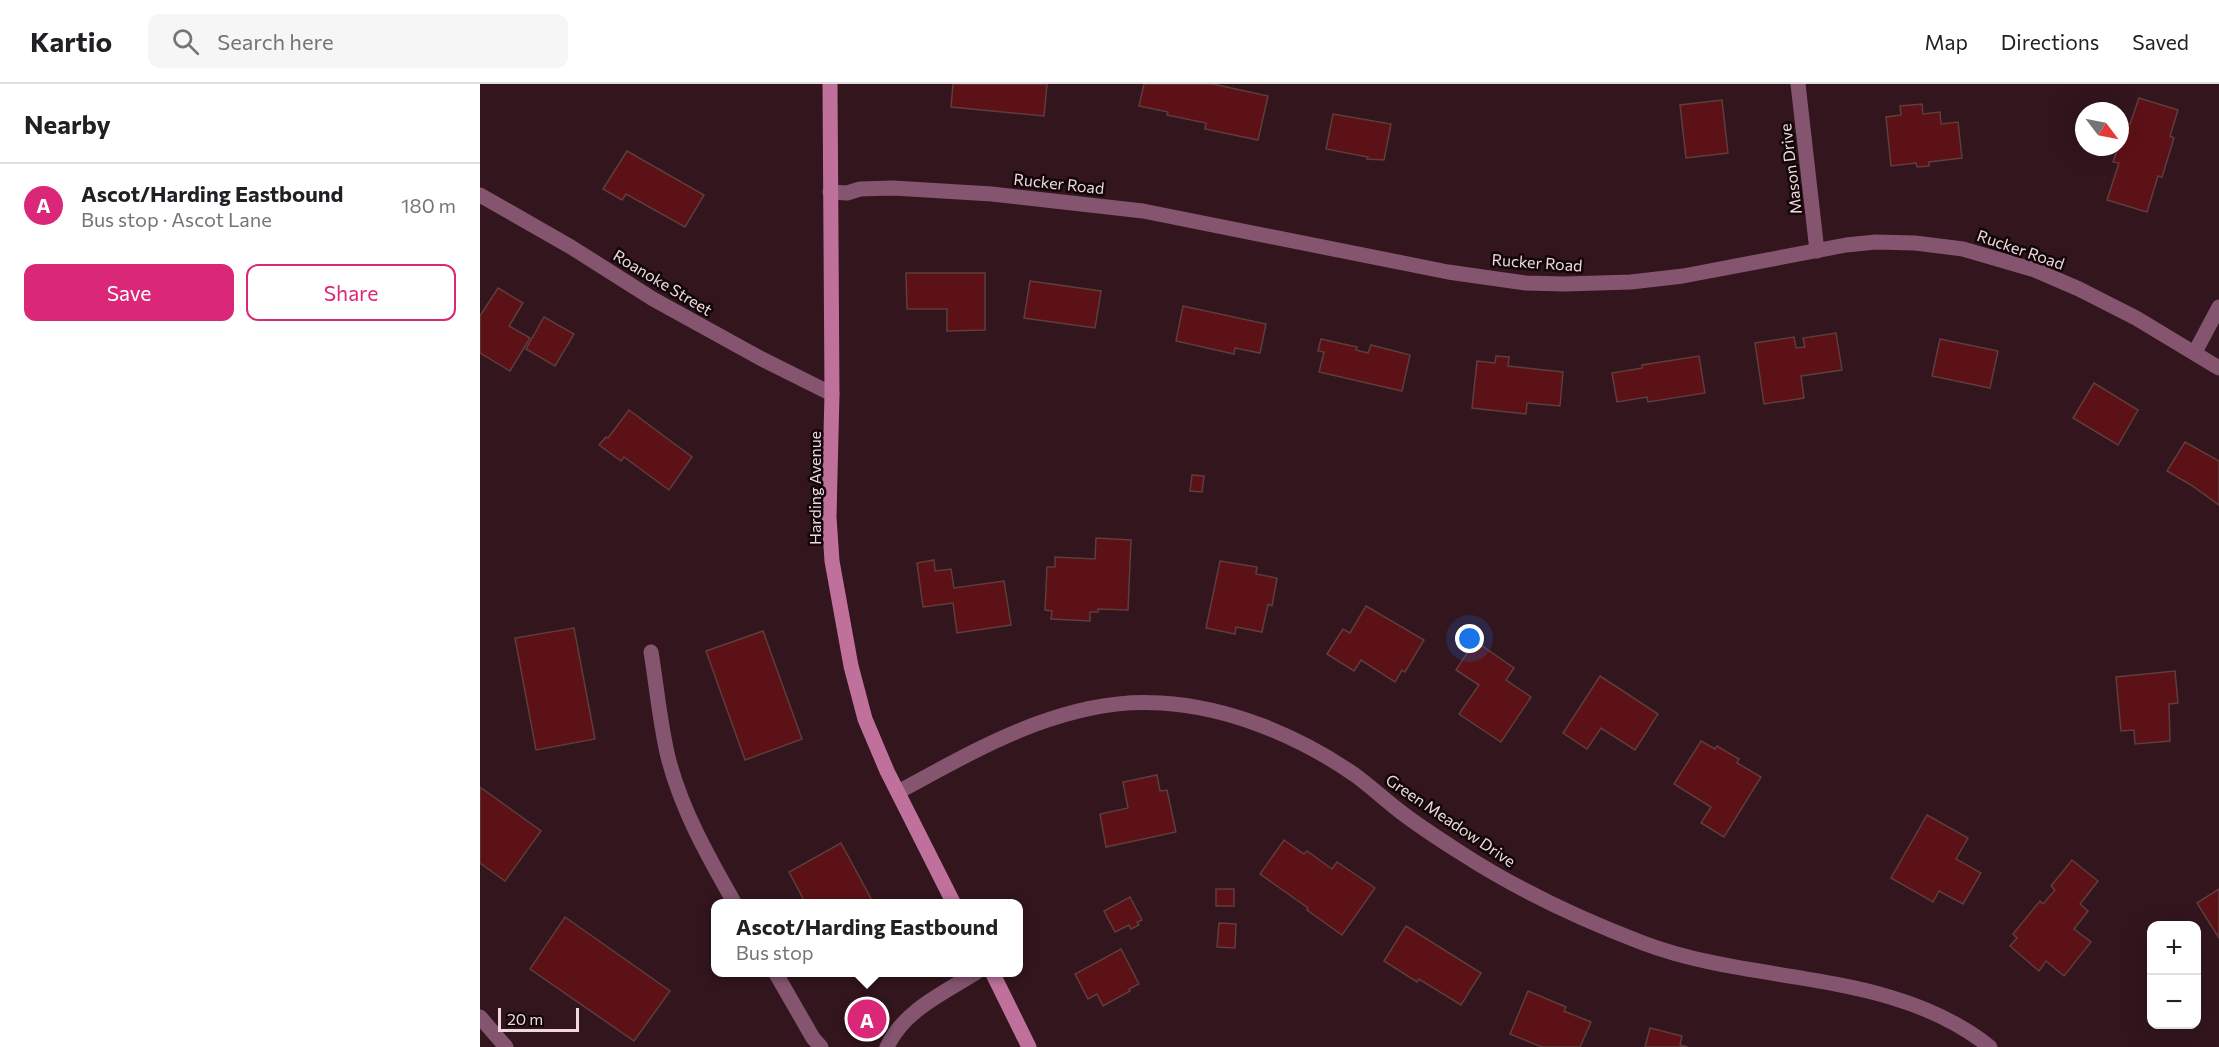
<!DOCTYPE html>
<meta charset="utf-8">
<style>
body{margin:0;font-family:Commissioner,sans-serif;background:#f6f6f6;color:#202124}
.controls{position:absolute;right:18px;bottom:18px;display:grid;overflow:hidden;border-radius:12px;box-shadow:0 6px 24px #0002}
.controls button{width:54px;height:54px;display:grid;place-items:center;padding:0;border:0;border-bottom:2px solid #e0e0e0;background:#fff;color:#202124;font:30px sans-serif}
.compass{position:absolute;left:1595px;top:18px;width:54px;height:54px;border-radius:50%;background:#fff;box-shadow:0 6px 24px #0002;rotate:122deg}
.scale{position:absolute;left:18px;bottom:15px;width:81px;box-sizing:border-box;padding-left:6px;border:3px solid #eed9dd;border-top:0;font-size:16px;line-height:21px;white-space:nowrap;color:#eed9dd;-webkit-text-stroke:4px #110608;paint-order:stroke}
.you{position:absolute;left:990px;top:555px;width:21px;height:21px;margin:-15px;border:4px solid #fff;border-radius:50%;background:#1a73e8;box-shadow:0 0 0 9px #1a73e833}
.badge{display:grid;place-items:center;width:39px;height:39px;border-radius:50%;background:#db2777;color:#fff;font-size:20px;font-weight:700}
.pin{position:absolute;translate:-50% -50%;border:3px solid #fff;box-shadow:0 2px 6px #0006}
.popup{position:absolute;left:231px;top:815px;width:312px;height:78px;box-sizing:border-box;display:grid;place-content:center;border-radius:12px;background:#fff;filter:drop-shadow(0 2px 4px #0005);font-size:20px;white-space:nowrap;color:#757577}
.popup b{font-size:22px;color:#202124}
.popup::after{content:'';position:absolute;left:50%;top:100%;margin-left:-12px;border:12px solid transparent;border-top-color:#fff}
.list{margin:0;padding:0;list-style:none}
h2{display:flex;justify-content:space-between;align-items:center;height:78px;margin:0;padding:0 24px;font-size:26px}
h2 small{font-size:20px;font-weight:400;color:#757577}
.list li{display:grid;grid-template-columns:39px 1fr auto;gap:18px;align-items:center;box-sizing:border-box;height:84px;padding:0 24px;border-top:2px solid #e0e0e0}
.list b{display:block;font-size:22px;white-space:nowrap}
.list p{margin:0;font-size:20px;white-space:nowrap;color:#757577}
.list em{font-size:20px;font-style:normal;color:#757577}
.actions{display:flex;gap:12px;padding:18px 24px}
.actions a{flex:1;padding:14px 0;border:2px solid #db2777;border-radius:12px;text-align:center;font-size:21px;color:#db2777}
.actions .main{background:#db2777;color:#fff}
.icon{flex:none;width:33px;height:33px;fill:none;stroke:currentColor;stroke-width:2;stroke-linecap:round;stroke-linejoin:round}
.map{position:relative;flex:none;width:1739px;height:963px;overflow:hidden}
header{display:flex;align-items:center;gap:36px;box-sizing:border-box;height:84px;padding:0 30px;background:#fff;border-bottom:2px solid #e0e0e0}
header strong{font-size:28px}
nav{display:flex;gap:33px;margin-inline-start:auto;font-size:21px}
.search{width:420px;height:54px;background:#f6f6f6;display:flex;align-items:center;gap:15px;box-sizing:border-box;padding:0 21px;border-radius:12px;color:#757577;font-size:22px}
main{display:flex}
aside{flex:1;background:#fff}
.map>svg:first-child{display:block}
.building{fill:#5b1116;stroke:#5e3d3c;stroke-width:1.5}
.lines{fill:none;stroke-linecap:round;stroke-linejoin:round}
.street{stroke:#85546f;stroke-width:15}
.secondary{stroke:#bf719c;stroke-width:15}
.labels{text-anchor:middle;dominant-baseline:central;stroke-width:5;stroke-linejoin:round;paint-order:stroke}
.street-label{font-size:16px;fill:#eed9dd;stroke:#110608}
</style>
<header>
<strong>Kartio</strong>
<div class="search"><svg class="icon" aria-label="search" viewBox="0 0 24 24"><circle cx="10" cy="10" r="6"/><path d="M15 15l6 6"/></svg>Search here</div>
<nav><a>Map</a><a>Directions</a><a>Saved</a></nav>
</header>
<main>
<aside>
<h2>Nearby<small></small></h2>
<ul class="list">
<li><span class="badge">A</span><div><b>Ascot/Harding Eastbound</b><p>Bus stop · Ascot Lane</p></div><em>180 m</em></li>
</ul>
<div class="actions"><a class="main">Save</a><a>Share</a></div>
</aside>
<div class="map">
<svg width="1739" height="963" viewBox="0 0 1739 963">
<rect width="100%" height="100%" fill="#32151d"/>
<!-- building -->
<g class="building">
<polygon points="473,0 567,0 564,32 471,23"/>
<polygon points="664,0 733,0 788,12 778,56 725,45 726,39 687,31 688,28 659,22"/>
<polygon points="1659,14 1698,26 1690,52 1694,54 1682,93 1678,92 1667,128 1627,116 1639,79 1633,78 1638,63 1640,63 1645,39 1650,40"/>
<polygon points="1242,16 1248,69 1206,74 1200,21"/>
<polygon points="1442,20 1443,30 1460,28 1461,40 1478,38 1482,74 1449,78 1449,82 1437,83 1436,79 1411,82 1406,33 1421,31 1420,22"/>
<polygon points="853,30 911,40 904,76 887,75 888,73 846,65"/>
<polygon points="147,67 224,111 205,143 146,110 142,116 123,105"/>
<polygon points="426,189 505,189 505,246 467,247 467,225 427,225"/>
<polygon points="550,197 621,207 615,244 544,234"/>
<polygon points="18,204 43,219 29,242 50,254 30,287 0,269 0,232"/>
<polygon points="703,222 786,240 780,269 755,264 754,270 696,257"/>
<polygon points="64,233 94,250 75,282 46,265"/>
<polygon points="1356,249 1362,286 1321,292 1324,314 1284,320 1275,259 1314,253 1316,264 1325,263 1323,254"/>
<polygon points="841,255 877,263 876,266 888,269 891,261 930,271 922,307 839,288 844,268 838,267"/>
<polygon points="1460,255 1518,267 1510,304 1452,292"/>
<polygon points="1016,272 1029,273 1028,282 1083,288 1080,322 1047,319 1046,330 992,324 997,277 1015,279"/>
<polygon points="1219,272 1225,309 1168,318 1167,313 1137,318 1132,289 1162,284 1162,281"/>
<polygon points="1614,299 1658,326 1638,361 1593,334"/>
<polygon points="149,326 212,373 189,406 144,373 141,377 119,361 126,353 128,354"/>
<polygon points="1705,358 1739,377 1739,421 1711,401 1687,387"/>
<polygon points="712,391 724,392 722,408 710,407"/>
<polygon points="616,454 651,456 648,526 618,525 618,528 610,528 610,537 571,535 572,527 565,526 567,483 575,483 575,473 615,475"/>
<polygon points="454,476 455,487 471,485 474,504 524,497 531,541 477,549 473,519 443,523 437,479"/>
<polygon points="740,477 777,483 776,490 797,494 792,522 788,520 782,548 756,543 755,550 726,544"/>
<polygon points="886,522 944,556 925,588 922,586 915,598 881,576 874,587 847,570 863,545 870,549"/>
<polygon points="94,544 115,655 56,666 35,554"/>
<polygon points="283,547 322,655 265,676 226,567"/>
<polygon points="995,557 1034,584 1026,596 1051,613 1021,658 979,630 999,601 976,586"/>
<polygon points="1695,587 1698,619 1689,620 1690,657 1655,660 1654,646 1641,647 1636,593"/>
<polygon points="1120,592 1178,630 1155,666 1121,644 1107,665 1083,649"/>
<polygon points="1221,657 1235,665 1237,662 1259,675 1257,679 1281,693 1244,753 1221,739 1231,723 1194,700"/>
<polygon points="677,691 680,707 687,706 696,748 626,763 620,730 648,724 643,698"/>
<polygon points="0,703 61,747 25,797 0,779"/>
<polygon points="1447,731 1488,754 1476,775 1501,789 1483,820 1459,807 1453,818 1411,794"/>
<polygon points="804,756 824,770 827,767 852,785 857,778 895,804 862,851 827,826 828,824 780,790"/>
<polygon points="361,759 394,820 326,820 309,788"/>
<polygon points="1592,776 1618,797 1600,820 1608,827 1594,845 1611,858 1584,892 1566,877 1559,887 1530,862 1537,854 1533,850 1560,817 1563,820 1575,806 1571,802"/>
<rect x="736" y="805" width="18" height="17"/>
<polygon points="1739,805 1739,854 1717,819"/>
<polygon points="650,813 662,836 657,838 659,841 651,845 649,841 635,848 624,827"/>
<polygon points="85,833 190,907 154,957 50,885"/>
<polygon points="739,839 756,840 755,864 737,863"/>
<polygon points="926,842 1001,889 981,921 939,895 937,898 904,877"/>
<polygon points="641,865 659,900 649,905 650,907 623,922 617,910 608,915 595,890"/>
<polygon points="1048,907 1086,923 1084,927 1111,938 1100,963 1062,963 1030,950"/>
<polygon points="1170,944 1202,952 1200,961 1208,963 1165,963"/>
</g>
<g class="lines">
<!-- street -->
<g class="street">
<polyline points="1318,0 1337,167"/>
<polyline points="350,108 367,109 380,105 413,104 512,110 663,127 968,188 1046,199 1085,200 1151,198 1203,192 1366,161 1396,158 1435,159 1483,165 1555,186 1599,205 1656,234 1739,284"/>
<polyline points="0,111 91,163 173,215 280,274 352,310"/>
<polyline points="1715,268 1739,223"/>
<path d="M171,568C177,604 180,642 189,677C203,729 229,774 255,820"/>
<path d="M418,708C498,665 586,612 681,619C749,623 819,652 875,691C890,702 903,714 917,725C937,741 959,755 981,769C1038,806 1100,835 1163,859C1276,902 1411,884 1510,963"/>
<polyline points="295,888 333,954 341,963"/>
<polyline points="0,933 26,963"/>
<path d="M407,963C424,926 464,909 497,888"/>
</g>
<!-- secondary -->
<g class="secondary">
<polyline points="350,0 352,310 349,433 352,477 371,582 385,635 407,687 474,820"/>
<polyline points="512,888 549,963"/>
</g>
</g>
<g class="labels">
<!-- street labels -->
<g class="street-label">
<text transform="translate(1310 85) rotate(-97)">Mason Drive</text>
<text transform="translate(579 99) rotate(6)">Rucker Road</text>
<text transform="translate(1541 165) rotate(19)">Rucker Road</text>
<text transform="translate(1057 178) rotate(4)">Rucker Road</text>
<text transform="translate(183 198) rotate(31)">Roanoke Street</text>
<text transform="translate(334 404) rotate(-90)">Harding Avenue</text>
<text transform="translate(971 736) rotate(34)">Green Meadow Drive</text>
</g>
</g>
</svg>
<div class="controls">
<button>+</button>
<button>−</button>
</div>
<svg class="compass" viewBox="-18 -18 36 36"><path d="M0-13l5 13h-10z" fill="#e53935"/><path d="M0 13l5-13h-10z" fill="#757577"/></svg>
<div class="scale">20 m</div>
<div class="you"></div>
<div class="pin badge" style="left:387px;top:935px">A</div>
<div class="popup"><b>Ascot/Harding Eastbound</b>Bus stop</div>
</div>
</main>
